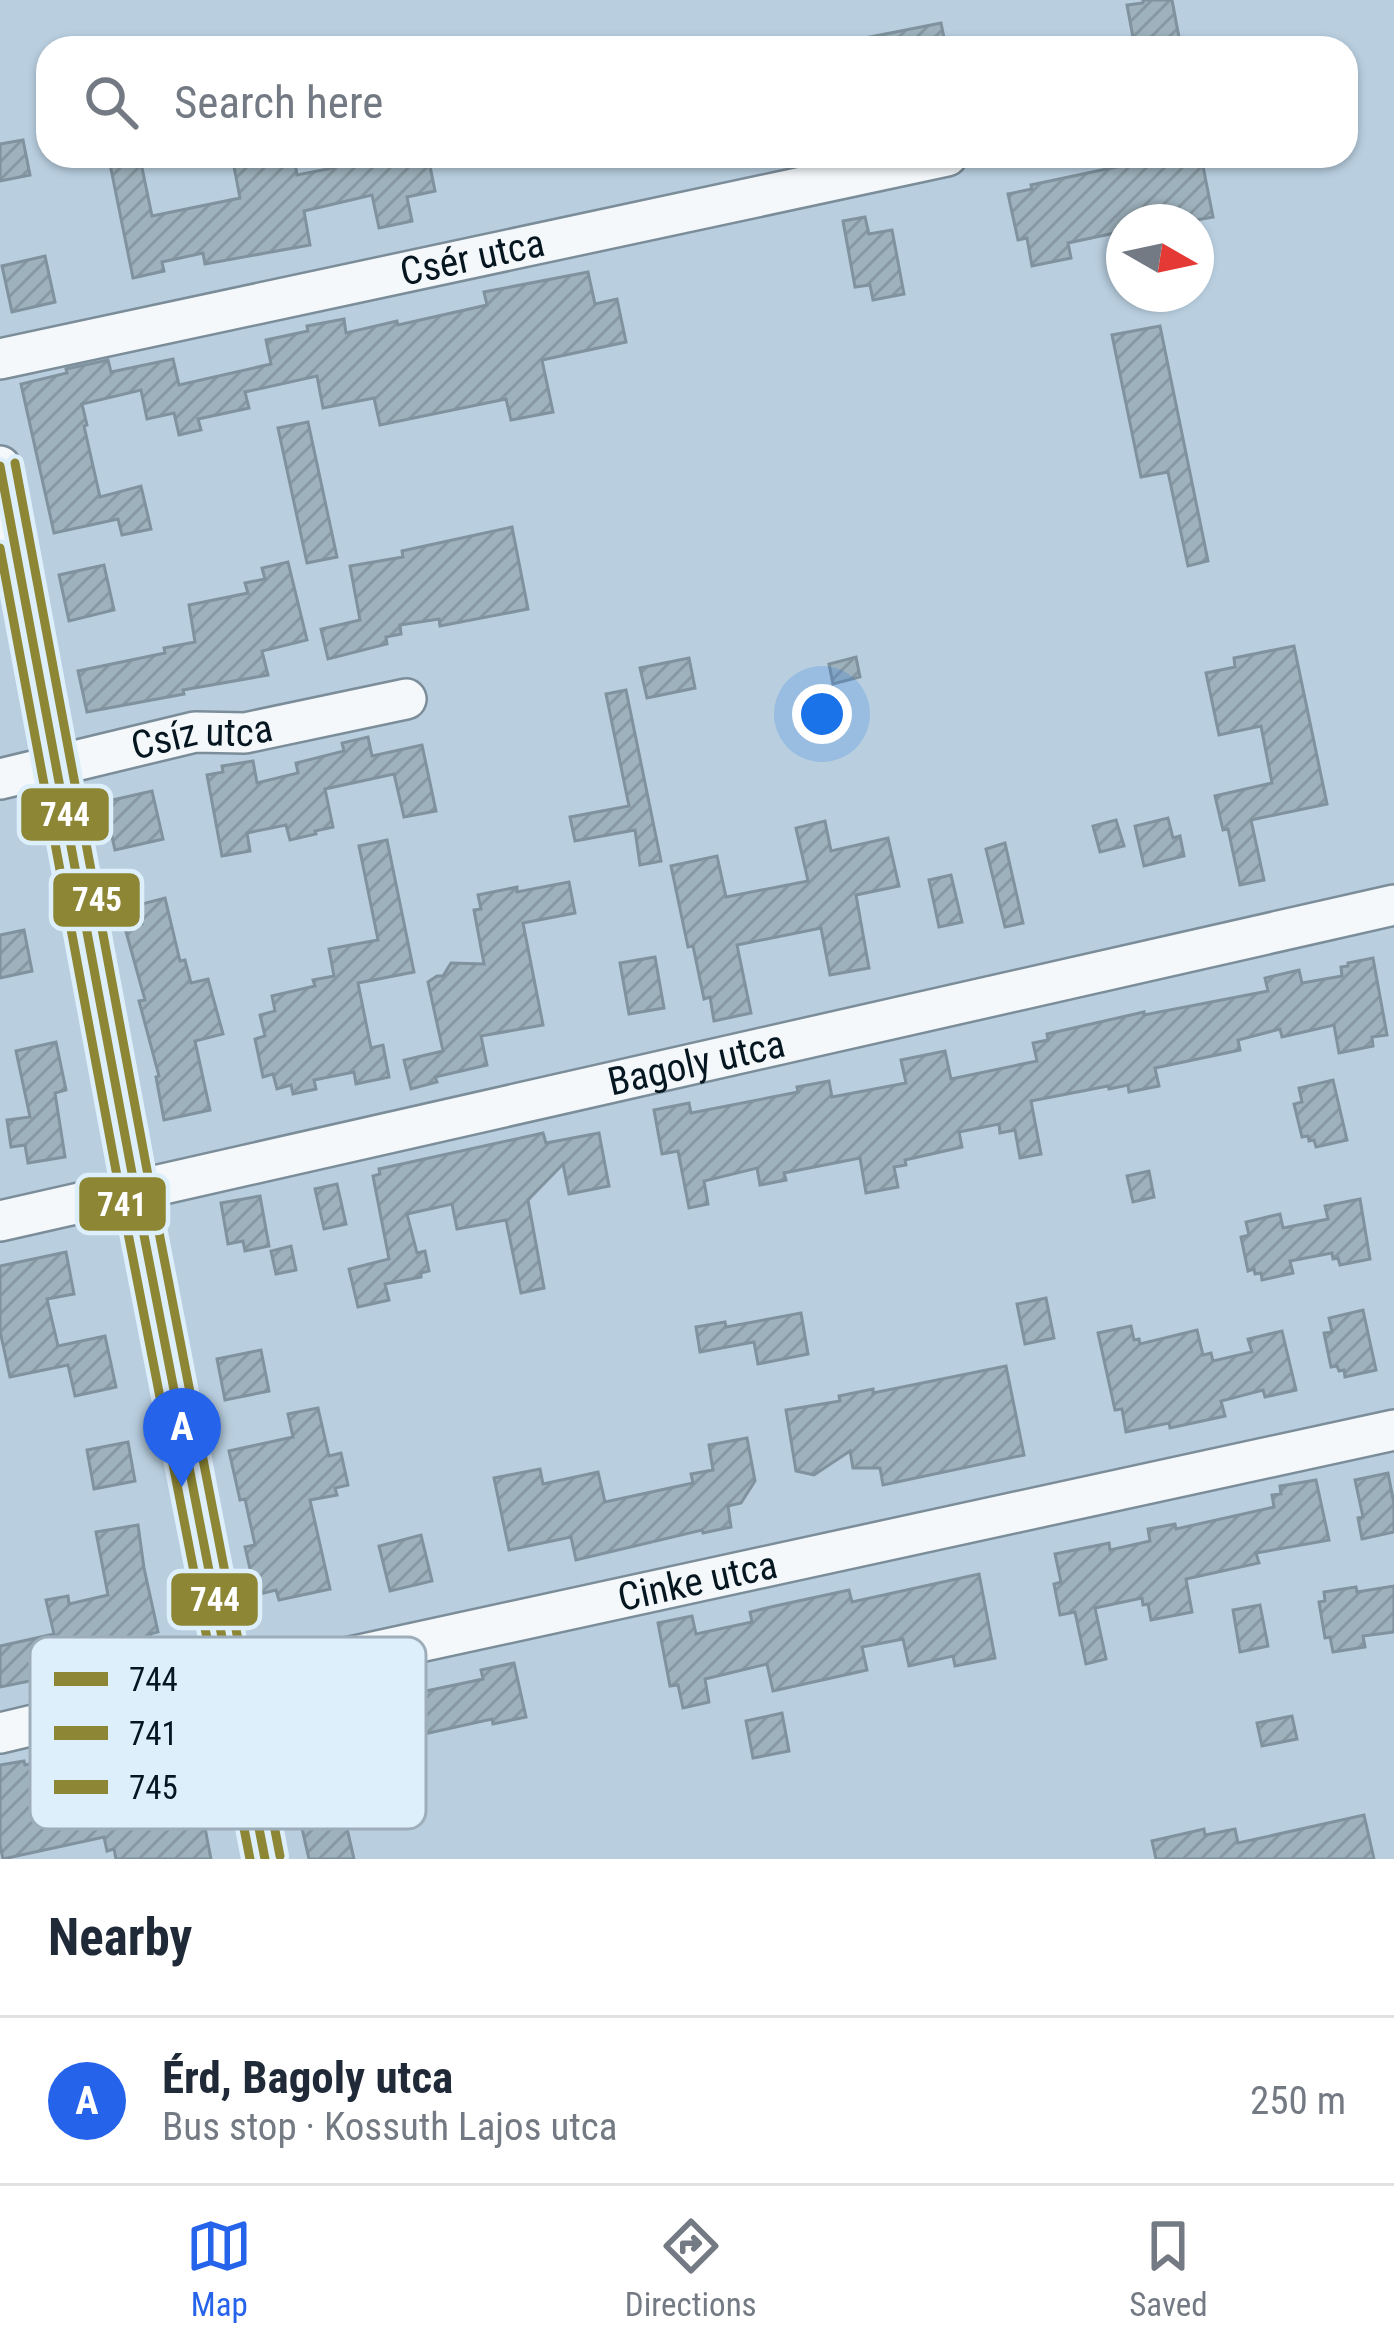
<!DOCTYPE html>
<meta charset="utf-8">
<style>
body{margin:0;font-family:"Roboto Condensed",sans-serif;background:#f2f2f3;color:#1f2937}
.compass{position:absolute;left:1106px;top:204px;width:108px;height:108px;border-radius:50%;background:#fff;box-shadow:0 3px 9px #0004;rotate:99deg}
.you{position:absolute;left:822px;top:714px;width:42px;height:42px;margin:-30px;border:9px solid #fff;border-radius:50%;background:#1a73e8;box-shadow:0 0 0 18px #1a73e833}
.badge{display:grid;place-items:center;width:78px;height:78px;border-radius:50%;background:#2563eb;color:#fff;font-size:39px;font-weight:700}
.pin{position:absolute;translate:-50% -99px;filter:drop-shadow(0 3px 6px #0008)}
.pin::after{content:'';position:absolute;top:63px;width:42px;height:36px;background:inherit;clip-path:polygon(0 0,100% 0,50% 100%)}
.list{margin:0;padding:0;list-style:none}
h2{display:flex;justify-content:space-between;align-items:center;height:156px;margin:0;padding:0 48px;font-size:51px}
h2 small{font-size:39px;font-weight:400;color:#747a83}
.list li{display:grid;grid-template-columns:78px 1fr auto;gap:36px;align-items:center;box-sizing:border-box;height:168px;padding:0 48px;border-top:3px solid #e0e1e3}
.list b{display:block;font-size:45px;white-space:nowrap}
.list p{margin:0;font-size:39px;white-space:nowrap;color:#747a83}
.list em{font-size:39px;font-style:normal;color:#747a83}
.icon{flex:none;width:66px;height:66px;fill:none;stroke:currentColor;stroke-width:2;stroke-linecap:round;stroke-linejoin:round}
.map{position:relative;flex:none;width:1394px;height:1859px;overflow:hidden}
.search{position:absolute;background:#fff;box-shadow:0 3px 9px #0004;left:36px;right:36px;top:36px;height:132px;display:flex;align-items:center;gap:30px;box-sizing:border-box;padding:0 42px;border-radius:36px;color:#747a83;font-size:45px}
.sheet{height:324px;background:#fff}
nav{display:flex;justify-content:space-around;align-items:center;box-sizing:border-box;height:168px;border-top:3px solid #e0e1e3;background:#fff;font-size:33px;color:#747a83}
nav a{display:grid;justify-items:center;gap:6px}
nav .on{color:#2563eb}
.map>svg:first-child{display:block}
.building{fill:url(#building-hatch);stroke:#7f929d;stroke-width:3}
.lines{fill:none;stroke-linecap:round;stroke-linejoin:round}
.minor-casing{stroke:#7c8d9a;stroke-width:44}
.minor{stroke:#f4f8fa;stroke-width:39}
.bus-1-casing{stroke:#deeffc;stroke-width:18}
.bus-2-casing{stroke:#deeffc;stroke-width:18}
.bus-3-casing{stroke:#deeffc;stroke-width:18}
.bus-1{stroke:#8d8634;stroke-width:9}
.bus-2{stroke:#8d8634;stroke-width:9}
.bus-3{stroke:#8d8634;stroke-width:9}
.labels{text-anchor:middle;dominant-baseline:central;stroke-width:12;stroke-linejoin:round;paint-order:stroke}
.street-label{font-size:39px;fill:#061621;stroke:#deeffc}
.key{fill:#deeffc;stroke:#9daeba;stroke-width:3}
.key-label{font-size:33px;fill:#061621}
.line-badge{stroke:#deeffc;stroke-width:4.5}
.badge-label{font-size:33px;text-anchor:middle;font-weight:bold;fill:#fff}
</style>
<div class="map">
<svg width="1394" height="1859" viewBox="0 0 1394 1859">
<defs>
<pattern id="building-hatch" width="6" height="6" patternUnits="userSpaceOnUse" patternTransform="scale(3)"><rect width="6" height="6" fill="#9eb2bd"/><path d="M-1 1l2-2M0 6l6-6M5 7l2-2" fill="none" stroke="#8798a2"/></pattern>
</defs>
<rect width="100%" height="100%" fill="#b9cfe0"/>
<!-- building -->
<g class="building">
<polygon points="1143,0 1172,0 1181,48 1135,48 1127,5 1143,3"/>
<polygon points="941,23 946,48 866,48 865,38"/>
<polygon points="23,140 30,175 0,181 0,144"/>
<polygon points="232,156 294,156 297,175 333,168 339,158 347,156 428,156 435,191 407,197 412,221 379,228 372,195 304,211 310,245 205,264 203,253 162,262 164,271 133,278 110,164 140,158 152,216 240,198"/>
<polygon points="1168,156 1201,156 1213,217 1185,222 1124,222 1124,231 1068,243 1071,258 1032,266 1027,238 1018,240 1008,194 1032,189 1031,185"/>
<polygon points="865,217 869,234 892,230 904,294 873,300 870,285 855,287 843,221"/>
<polygon points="45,256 55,302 12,312 2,266"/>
<polygon points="588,272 595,304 617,299 626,342 542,360 553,412 511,420 506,399 380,425 374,398 323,408 317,376 245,392 249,408 198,419 201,430 179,435 174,413 147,419 141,390 82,404 87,425 84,426 100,497 141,486 151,529 122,535 118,519 54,533 21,384 67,373 66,369 108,360 111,372 173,359 179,385 271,364 266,340 308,331 307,326 344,319 346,333 397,321 398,325 487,305 484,292"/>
<polygon points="1160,326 1208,561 1188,566 1168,472 1141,477 1112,335"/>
<polygon points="308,422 337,557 307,563 278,428"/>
<polygon points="512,527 528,609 440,626 439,619 400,625 401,634 386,637 387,644 328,659 321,629 360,620 350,566 403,557 402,551"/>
<polygon points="288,562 307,640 262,651 268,675 183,690 184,694 87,712 78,671 165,653 164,648 195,642 189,605 248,593 245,583 265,579 262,568"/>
<polygon points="104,565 114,610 69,621 59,575"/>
<polygon points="1294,646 1327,804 1251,820 1264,880 1240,885 1228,829 1223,830 1215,796 1272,783 1261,726 1219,735 1206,673 1235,667 1234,658"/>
<polygon points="856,657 860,677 833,684 829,664"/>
<polygon points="689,658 695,688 647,698 640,668"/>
<polygon points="626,690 661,861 640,865 635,830 575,841 570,817 629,806 606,694"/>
<polygon points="368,737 372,756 422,745 436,811 404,817 394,774 325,789 333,827 315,831 316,834 290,840 286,825 247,833 250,851 222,856 207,775 223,772 222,766 253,761 257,783 298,773 296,763 344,751 342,743"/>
<polygon points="152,791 163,839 115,850 104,802"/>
<polygon points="1168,818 1173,838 1180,836 1184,856 1144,866 1135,826"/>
<polygon points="1116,820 1124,846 1100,852 1093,826"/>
<polygon points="825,821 831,851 888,838 899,886 856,895 869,968 830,975 821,928 737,945 751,1013 714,1021 710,997 704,999 693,946 688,947 671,866 717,856 726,897 808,881 796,828"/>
<polygon points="387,840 414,972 358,983 371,1048 383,1045 389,1077 356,1084 354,1072 314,1080 316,1089 293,1094 291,1085 277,1089 273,1074 263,1077 255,1039 265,1036 260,1015 275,1011 272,996 315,986 313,980 334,976 329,949 378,940 359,846"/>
<polygon points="1005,843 1023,923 1005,927 986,849"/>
<polygon points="951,875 962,922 939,927 929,880"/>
<polygon points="569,882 575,913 523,923 543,1025 481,1036 487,1065 435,1077 437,1082 411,1089 404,1060 443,1051 428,982 437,976 443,976 451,963 484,964 474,910 481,909 478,895 517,887 517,892"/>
<polygon points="165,898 180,961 185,960 191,983 208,979 223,1034 195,1041 210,1110 164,1120 156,1077 159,1076 139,1001 145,1000 125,928 142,924 138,905"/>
<polygon points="24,930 32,971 0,978 0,935"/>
<polygon points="655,957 664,1008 629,1014 620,963"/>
<polygon points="1373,958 1387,1035 1372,1037 1373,1046 1339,1053 1334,1025 1282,1037 1280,1029 1238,1040 1240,1050 1155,1068 1159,1086 1129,1092 1128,1085 1109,1089 1108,1086 1031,1101 1041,1154 1020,1158 1015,1130 1000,1133 999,1124 959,1132 962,1147 905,1160 906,1165 894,1167 898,1187 866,1193 860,1158 784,1173 786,1180 760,1185 757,1168 704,1181 708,1204 689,1208 678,1151 662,1154 654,1110 689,1103 691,1113 798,1092 797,1087 829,1081 832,1097 906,1083 901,1060 945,1051 951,1079 1037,1061 1033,1043 1048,1040 1047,1034 1144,1012 1144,1015 1268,991 1265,978 1299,970 1302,983 1342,976 1341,967 1348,966 1348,963"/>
<polygon points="56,1042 66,1090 55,1093 65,1157 28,1163 25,1145 11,1147 7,1120 30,1117 16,1051"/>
<polygon points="1333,1080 1347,1140 1316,1147 1314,1140 1309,1141 1308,1136 1302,1137 1294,1104 1302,1102 1299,1088"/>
<polygon points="543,1133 546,1143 599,1133 609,1186 569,1194 563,1164 528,1200 544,1288 521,1293 506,1220 457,1229 452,1204 407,1214 417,1253 425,1251 429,1271 421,1273 421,1277 385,1284 389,1300 358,1307 349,1269 389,1259 373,1176 380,1174 379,1169"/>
<polygon points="1149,1171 1154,1197 1133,1202 1127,1176"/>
<polygon points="337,1184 346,1224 324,1229 315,1189"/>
<polygon points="260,1196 269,1246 245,1251 243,1241 228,1244 221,1203"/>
<polygon points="1360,1199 1370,1259 1340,1265 1338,1258 1333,1259 1332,1253 1290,1261 1293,1273 1262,1280 1261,1273 1255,1274 1254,1269 1248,1271 1241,1237 1249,1235 1246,1222 1280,1214 1283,1228 1328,1219 1325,1206"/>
<polygon points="291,1246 296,1270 276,1274 271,1251"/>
<polygon points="66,1252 74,1294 47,1299 58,1346 105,1336 116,1387 75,1396 68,1365 10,1377 0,1331 0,1266"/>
<polygon points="1046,1298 1054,1338 1025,1344 1017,1304"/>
<polygon points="1363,1310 1376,1370 1345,1377 1344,1370 1339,1371 1337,1366 1331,1367 1324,1333 1332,1332 1329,1318"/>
<polygon points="801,1313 808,1354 758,1364 754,1342 700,1352 696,1327 725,1322 726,1327"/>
<polygon points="1131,1326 1134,1340 1139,1339 1140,1344 1197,1330 1203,1355 1211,1353 1213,1361 1252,1352 1248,1339 1282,1331 1296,1390 1265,1397 1263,1390 1221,1401 1225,1416 1170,1428 1169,1423 1126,1432 1122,1409 1115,1410 1098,1333"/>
<polygon points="261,1350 269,1391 225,1400 217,1359"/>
<polygon points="1006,1366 1024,1455 883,1485 880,1468 853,1468 850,1451 814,1475 796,1471 786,1410 840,1401 839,1396 873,1389 873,1393"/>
<polygon points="318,1408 329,1456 341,1453 348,1485 335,1488 337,1495 310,1500 330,1589 279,1600 276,1590 256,1595 245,1547 255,1545 245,1499 240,1500 229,1451 293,1437 288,1414"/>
<polygon points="747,1438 755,1481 741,1503 728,1506 731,1527 703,1533 702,1530 576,1560 571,1537 509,1550 494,1478 540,1469 543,1484 598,1472 605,1502 693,1483 691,1474 713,1470 709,1445"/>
<polygon points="128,1442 135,1481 94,1489 87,1450"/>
<polygon points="1388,1473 1394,1504 1394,1532 1362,1539 1358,1518 1363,1517 1355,1480"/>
<polygon points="1316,1480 1329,1540 1256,1553 1259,1563 1186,1579 1192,1612 1151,1620 1148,1604 1143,1605 1142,1598 1095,1608 1106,1659 1086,1664 1075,1612 1060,1615 1054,1584 1061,1582 1055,1554 1109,1543 1110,1550 1150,1541 1148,1529 1175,1524 1176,1529 1274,1507 1272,1495 1281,1494 1280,1486"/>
<polygon points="138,1525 144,1568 158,1632 150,1634 158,1670 132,1676 129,1661 0,1687 0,1646 54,1634 46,1600 68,1596 69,1604 108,1595 96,1532"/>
<polygon points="421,1535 432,1581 390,1591 379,1546"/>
<polygon points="979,1574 995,1658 955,1666 953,1656 909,1666 903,1639 862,1647 867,1670 773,1691 767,1664 705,1679 709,1702 683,1708 678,1685 670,1686 658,1623 692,1616 696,1634 752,1622 750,1612 775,1606 849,1590 852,1602"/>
<polygon points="1394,1586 1394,1632 1363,1636 1365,1647 1333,1652 1330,1637 1325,1638 1319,1602 1325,1601 1324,1592 1356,1587 1357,1592"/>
<polygon points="1260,1605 1268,1646 1240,1652 1233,1610"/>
<polygon points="514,1663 526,1717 493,1724 492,1719 406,1738 417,1787 397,1792 386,1749 340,1761 344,1778 336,1780 354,1859 309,1859 301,1824 306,1823 287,1746 291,1744 289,1737 298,1735 297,1732 321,1726 314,1700 326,1697 325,1694 365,1687 369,1703 483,1679 481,1670"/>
<polygon points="782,1713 789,1751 753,1758 746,1721"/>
<polygon points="1292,1716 1297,1739 1262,1746 1257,1723"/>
<polygon points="178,1719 189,1775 204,1772 210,1800 200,1802 211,1859 116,1859 114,1849 107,1851 104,1837 3,1859 0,1845 0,1765 24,1761 25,1765 132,1741 130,1729"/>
<polygon points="1364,1815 1374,1859 1156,1859 1152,1841 1204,1829 1205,1835 1235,1829 1238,1843"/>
</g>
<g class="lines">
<defs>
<g id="minor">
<path id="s1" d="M0,359L947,156"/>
<polyline points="0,466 135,1189 265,1859"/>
<path id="s2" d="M0,779L195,732L245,733L406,699"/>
<path id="s3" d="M0,1221L1394,905"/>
<path id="s4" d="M0,1733L231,1678L286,1671L1394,1430"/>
</g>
</defs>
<!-- minor casing -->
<use href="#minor" class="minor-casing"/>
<!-- minor -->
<use href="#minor" class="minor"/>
<defs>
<polyline id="bus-1" points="0,466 135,1189 265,1859"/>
<polyline id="bus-2" points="0,548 120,1192 250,1859"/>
<polyline id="bus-3" points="15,463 150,1186 280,1856"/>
</defs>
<!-- bus-1 casing -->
<use href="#bus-1" class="bus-1-casing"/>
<!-- bus-2 casing -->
<use href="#bus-2" class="bus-2-casing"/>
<!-- bus-3 casing -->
<use href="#bus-3" class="bus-3-casing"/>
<!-- bus-1 -->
<use href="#bus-1" class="bus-1"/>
<!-- bus-2 -->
<use href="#bus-2" class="bus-2"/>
<!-- bus-3 -->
<use href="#bus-3" class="bus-3"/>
</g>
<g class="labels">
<!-- street labels -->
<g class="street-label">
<text stroke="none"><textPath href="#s1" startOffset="483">Csér utca</textPath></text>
<text stroke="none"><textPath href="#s2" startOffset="207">Csíz utca</textPath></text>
<text stroke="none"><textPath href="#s3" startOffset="714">Bagoly utca</textPath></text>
<text stroke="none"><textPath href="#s4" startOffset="714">Cinke utca</textPath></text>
</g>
</g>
<!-- legend -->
<rect x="30" y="1637" width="396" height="192" rx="18" class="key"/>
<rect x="54" y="1672" width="54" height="14" fill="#8d8634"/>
<rect x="54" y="1726" width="54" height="14" fill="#8d8634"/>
<rect x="54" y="1780" width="54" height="14" fill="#8d8634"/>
<g class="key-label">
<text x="129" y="1691">744</text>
<text x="129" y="1745">741</text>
<text x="129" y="1799">745</text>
</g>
<g class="line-badge">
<rect x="19" y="786" width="92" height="57" rx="12" fill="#8d8634"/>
<rect x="51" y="871" width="91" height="58" rx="12" fill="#8d8634"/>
<rect x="77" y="1175" width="91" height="58" rx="12" fill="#8d8634"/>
<rect x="169" y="1571" width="91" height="57" rx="12" fill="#8d8634"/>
</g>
<g class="badge-label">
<text x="65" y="826">744</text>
<text x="97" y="911">745</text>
<text x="122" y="1216">741</text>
<text x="215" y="1611">744</text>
</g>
</svg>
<svg class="compass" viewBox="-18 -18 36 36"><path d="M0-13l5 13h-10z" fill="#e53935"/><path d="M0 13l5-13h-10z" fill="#747a83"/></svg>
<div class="you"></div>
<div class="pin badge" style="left:182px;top:1487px">A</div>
<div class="search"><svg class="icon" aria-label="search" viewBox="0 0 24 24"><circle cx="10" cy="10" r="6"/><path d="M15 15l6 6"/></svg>Search here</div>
</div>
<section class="sheet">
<h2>Nearby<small></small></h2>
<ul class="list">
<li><span class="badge">A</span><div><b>Érd, Bagoly utca</b><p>Bus stop · Kossuth Lajos utca</p></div><em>250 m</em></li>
</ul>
</section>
<nav>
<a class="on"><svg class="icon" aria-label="map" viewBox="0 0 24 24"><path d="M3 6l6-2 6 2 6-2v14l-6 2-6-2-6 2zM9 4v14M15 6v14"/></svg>Map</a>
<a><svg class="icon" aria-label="directions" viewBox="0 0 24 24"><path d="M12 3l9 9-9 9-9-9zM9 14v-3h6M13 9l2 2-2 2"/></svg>Directions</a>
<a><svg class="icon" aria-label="saved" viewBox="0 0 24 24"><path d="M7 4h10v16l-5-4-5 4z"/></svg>Saved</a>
</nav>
